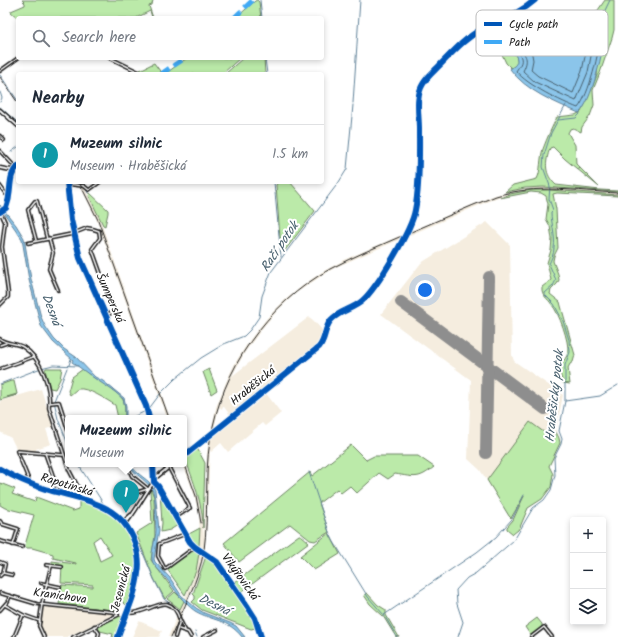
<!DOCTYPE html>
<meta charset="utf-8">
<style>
body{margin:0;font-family:Kalam,sans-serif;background:#f2f2f3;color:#1f2937}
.controls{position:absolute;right:12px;bottom:12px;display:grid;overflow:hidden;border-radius:4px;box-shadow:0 2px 6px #0003}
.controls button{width:36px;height:36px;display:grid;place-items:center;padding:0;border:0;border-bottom:1px solid #e0e1e3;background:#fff;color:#1f2937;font:20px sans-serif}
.you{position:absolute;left:425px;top:290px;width:14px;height:14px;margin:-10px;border:3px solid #fff;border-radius:50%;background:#1a73e8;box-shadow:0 0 0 6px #1a73e833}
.badge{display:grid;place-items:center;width:26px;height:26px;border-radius:50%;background:#1f6fb2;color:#fff;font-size:13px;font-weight:700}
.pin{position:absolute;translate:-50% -33px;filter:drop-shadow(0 1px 2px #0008)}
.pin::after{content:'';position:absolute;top:21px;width:14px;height:12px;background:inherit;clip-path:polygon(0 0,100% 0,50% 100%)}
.popup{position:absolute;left:65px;top:415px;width:122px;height:52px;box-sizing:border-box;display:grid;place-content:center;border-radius:4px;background:#fff;filter:drop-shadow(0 1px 3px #0005);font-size:13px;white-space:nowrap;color:#747a83}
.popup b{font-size:15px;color:#1f2937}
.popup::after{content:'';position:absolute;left:50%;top:100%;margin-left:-8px;border:8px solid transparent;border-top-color:#fff}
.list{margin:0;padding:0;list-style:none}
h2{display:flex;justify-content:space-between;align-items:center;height:52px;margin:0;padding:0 16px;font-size:17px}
h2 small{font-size:13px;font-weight:400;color:#747a83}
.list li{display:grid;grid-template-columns:26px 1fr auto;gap:12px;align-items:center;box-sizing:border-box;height:60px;padding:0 16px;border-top:1px solid #e0e1e3}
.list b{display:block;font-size:15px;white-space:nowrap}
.list p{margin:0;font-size:13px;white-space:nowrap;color:#747a83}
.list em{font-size:13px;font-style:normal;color:#747a83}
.icon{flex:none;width:22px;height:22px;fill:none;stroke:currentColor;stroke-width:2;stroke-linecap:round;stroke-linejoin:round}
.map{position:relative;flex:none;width:618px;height:637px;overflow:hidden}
.search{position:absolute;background:#fff;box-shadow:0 2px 6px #0003;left:16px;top:16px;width:308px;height:44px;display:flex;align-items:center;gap:10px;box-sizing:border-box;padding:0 14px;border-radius:4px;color:#747a83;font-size:15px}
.panel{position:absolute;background:#fff;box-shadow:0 2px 6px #0003;left:16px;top:72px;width:308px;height:112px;border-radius:4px}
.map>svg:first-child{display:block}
.built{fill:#f5eddf}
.green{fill:#bbeaa9;stroke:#6c8362;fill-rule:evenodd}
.water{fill:#8bc5ea;stroke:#5f8198}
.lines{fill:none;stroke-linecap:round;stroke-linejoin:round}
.shore{stroke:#48606e;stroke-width:1}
.stream{stroke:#5f8198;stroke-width:1}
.runway{stroke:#8e8e8e;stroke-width:12}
.minor-casing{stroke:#1c1c1c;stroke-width:4.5}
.tertiary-casing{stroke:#1c1c1c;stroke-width:5}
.primary-casing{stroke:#1c1c1c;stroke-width:6}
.minor{stroke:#fff;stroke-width:1.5}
.tertiary{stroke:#fff;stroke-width:2}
.primary{stroke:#f8e281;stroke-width:3}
.rail{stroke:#1c1c1c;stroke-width:1}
.quiet{stroke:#3fa9f5;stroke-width:5;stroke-dasharray:10 5;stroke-linecap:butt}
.cycleway-casing{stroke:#fff;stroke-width:8}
.cycleway{stroke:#0057b8;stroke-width:6}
.labels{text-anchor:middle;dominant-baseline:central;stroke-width:4;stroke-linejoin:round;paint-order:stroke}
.street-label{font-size:12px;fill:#1c1c1c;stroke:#fff}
.water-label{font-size:13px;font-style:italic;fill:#48606e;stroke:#fff}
.key{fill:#fff;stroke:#bbb;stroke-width:1}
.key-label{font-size:11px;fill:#1c1c1c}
</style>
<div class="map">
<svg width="618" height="637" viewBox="0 0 618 637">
<rect width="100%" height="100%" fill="#fff"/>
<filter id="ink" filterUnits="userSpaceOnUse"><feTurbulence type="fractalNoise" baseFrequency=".025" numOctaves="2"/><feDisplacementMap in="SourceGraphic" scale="8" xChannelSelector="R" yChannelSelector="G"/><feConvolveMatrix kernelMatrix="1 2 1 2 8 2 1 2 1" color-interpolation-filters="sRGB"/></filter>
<g filter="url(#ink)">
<!-- built -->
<g class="built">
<polygon points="78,182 81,182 83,185 99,217 170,418 167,418 96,218"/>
<polygon points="543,187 618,192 618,195 543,190 516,192 496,198 336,267 323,275 296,293 278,310 264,326 245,352 232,376 309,317 313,320 323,331 323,334 321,341 317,346 236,413 233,412 230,415 224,407 223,406 222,409 219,407 231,377 219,407 212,437 265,392 281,413 265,426 262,423 228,452 221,443 211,452 210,449 206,535 204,557 197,579 172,637 168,637 193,579 198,563 200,546 199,514 194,494 183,464 184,458 198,499 201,513 204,536 207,452 216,407 226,382 235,363 249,341 267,318 285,300 306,283 322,272 348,258 495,195 516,190"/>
<polygon points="487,222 510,245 512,355 514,361 563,395 553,445 510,515 480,470 468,459 471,380 381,314 421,263"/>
<polygon points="41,389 53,427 46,429 51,444 36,449 36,452 17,450 11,438 0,432 0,401"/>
<polygon points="43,605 79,608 115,614 67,637 45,637 40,627"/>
<polygon points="139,621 162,631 159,637 132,637"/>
</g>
<!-- green -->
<g class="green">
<polygon points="22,0 153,0 152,5 149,6 153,18 149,18 152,17 150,11 136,18 18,18 11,12 11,11 25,5 25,3"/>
<polygon points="257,0 259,2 261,18 236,18 255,1"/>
<path d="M605,0H614V30L612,38L600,73L593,90L594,105L590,116L582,127L581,132L573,128L570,129L568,133L575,145L576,164L599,187L565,159L553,147L550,148C545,163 544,174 556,185L600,190L618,191V192L543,187L525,188L505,192L513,185L537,179C541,172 540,157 543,149C547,138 552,127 557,117L575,115L581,112L586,102L597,75L601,27L598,24L596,13Z"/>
<path d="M518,17L532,30C528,36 520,34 516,38L513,51C518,59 520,63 511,68L506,63L495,39C496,26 508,22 518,17Z"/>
<polygon points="187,58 240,58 222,74 165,74"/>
<polygon points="243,58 264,58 265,74 225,74"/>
<polygon points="154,63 160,71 159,74 145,74 138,71"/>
<polygon points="278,182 290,182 315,211 283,253 281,251 276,185"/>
<path d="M531,190H549L618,195V196L557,193L553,194L556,209L558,248L554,256L553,261L558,274L559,280L557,284L551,290L550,294L560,302L561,306L575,355L573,362L570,364L568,368L570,384L563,383L560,374V364C564,361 567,357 568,352C569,341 559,313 552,305C548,298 541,296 542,287L551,280L547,263L551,250L552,239L550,226L546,219L548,204L546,196L541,193L531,192L500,198L510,194Z"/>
<polygon points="90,193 108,210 108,213 105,226 103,225 89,196"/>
<polygon points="46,368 62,368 60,379 55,389 50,388 45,370"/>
<path d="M83,369C93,380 119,389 124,402C125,407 125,413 125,418H118L115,405C107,400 87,387 78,389C75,390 73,393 70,395L68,391L72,377Z"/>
<polygon points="209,369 217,390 211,394 203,372"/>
<polygon points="11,381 14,381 17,394 7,397 17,395 0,400 0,385"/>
<polygon points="530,422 552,438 554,438 556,432 559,438 560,443 549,466 553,474 551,487 542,499 528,508 520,527 518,530 513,534 507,529 507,527 513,520 524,496 511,518 509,516 487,480"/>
<path d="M351,445L366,460L374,456H418L434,467C418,480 415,477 395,474L388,479L379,473L357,493L350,486L341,493L337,489L319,503L329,532L315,541L310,540L290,524L239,562L224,543L310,472L312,476Z"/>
<path d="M197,448L205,463L203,528C203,504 193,480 185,458Z"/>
<path d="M0,483L15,489L12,494L35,502L36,497L73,511L79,509V500L98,505L114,516L124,526L131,538L135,549L136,566L134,582L126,605L121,600L119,608L113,610L59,604L62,585L93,587V585L61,583L62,566L52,565V561L76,564V563L53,558V554L32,548H26L25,545L34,515L5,508L0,505ZM100,536L112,555L100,561L93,541Z"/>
<polygon points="151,489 154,497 155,536 151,560 174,591 165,599 154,579 136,533 152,523 150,490"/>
<polygon points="160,492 178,525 170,530 161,532 162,523"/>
<polygon points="200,528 199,547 193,543 187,535"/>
<polygon points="329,533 340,554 314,570 300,556"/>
<polygon points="299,535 301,535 309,542 240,593 235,582"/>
<polygon points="195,549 199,553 196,571 185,595 167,569"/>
<polygon points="206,556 214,561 219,567 249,611 256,628 251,629 202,610 192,602 195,599 195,596 193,594"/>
<polygon points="175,592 184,601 180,609 167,599"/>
<polygon points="367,593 378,605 386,610 386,615 399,637 396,637 383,616 370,604 364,595"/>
<polygon points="118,616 122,617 115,637 112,637 113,634 100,631 97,626"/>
<polygon points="537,618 542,624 542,628 531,636 525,627"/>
</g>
<!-- water -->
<g class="water">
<path d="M559,12C573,15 596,18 604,32C605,47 591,104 579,113C554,102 526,91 510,69C520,63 518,58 512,50L515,38L530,32L534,24Z"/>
<polygon points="0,205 16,225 24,238 31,279 41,317 45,326 54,339 64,349 76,357 95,377 103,381 124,398 126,406 126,418 125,418 125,406 123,399 115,392 94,378 72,362 73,360 53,342 41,326 29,280 22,239 0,207"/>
<path d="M129,464H130C136,475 150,479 155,490L159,530L154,559L155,562L170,578L181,595L196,608L204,613L230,623L236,626L245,637H242C228,619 212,621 195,611C182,602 175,589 165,577C161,572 156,568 153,563C149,556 156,539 156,530C155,520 157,496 151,488C145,479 134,475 129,464Z"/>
</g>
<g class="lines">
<!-- shore -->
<g class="shore">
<path d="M559,16C571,19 594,22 600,33C600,51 589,95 578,108C562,102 527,85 516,71C523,61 523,60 517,49L519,41C528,35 532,40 537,27C545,24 551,18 559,16Z"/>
<path d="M557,22C566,21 589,28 595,35L588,72L576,101L535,82L523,71C531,55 522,57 522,45C531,42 537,40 541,31L548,28Z"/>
<polygon points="559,28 585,35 589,37 582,71 573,93 538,76 531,70 533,60 531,49 541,43 546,36"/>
</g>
<!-- stream -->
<g class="stream">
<polyline points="260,0 262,18"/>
<polyline points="598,25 610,0"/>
<polyline points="265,58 267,74"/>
<polyline points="0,75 18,101"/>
<polyline points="0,92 2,98 0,102"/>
<polyline points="353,103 360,0"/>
<polyline points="0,107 18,123"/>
<polyline points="558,120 576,118 580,114 579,112"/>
<polyline points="11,152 18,147"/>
<polyline points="0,153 13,167"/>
<polyline points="81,182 83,185"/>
<polyline points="274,182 281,257"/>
<polyline points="85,187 88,193"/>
<polyline points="8,191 10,178 13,170"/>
<polyline points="6,212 9,201 9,196"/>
<polyline points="69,365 71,359"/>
<polyline points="67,368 54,401 58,419 68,444"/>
<polyline points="0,384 41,368 53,365 78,366"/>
<polyline points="565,401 600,396 618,385"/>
<polyline points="131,418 148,410 160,394 175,379 201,358 224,344 244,336 250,330 259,317 262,296 271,272 339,182 347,169 353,105"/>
<polyline points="78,464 103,503"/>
<polyline points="309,472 329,532 334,542 368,597 384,615 397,637"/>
<polyline points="138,546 140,546 154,579 164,599 180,611"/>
<polyline points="384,615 477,552 496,537 512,519 524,495"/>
<polyline points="195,632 197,637"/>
<path d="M458,637L463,622L457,604L456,590L467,578L476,573L514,540L533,508L544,500L551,490L555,475L554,458L561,444L562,439L559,431L565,401V365L570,352L569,340L563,321L554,304L545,295V293L553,286L556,280L549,264C551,259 554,254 554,248C556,236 551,224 551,212L553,210L549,199L550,186L543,167L544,155L551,133L566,105"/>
</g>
<!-- runway -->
<g class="runway">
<polyline points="401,302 545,409"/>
<polyline points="486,453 489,277"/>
</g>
<defs>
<g id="minor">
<polyline points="110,58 143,74"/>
<polyline points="0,71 18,58"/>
<polyline points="0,136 4,140"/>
<polyline points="0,151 16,168"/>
<polyline points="68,184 84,186 89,190 100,182"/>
<polyline points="0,186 8,197"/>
<path d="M6,208C10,195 9,181 15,168"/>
<polyline points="0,211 5,222 2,247 8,292 8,297 0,305"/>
<polyline points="49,238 53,253 49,269 58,290"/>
<polyline points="36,240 28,210 35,201 37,201 47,239"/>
<polyline points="28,243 72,234 87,228 93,229 99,231 100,238 92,249 113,308 111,313 105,315"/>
<path d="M0,339C7,344 16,343 23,347C42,359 51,387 49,408L69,470L78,487L79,498"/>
<polyline points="0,345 6,343"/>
<polyline points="0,369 33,357"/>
<polyline points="49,403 59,402 68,430"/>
<polyline points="45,453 59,493"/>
<polyline points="126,464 132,476 148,489"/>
<polyline points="169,468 190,508 175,518"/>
<polyline points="30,483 17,451 63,455"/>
<polyline points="121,485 125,496 148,489"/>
<polyline points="119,500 125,496"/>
<polyline points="0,521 2,524 18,529 13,545"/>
<polyline points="185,534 159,544 158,556 165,569 195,547"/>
<polyline points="0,541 22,547"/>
<polyline points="0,562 5,564 3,573 0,576"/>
<polyline points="46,565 62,567"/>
<polyline points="3,573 12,575"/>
<polyline points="41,583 60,587"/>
<polyline points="0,593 37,604 114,612 118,615 73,637"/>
<polyline points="5,605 23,615 40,621"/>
<polyline points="0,610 8,601 10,596"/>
<path d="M128,613C150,615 169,587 180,620L175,637"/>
<polyline points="181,622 185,630"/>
<polyline points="94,626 99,633 98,637"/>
<polyline points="179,629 188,632 191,637"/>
<polyline points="14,637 23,615"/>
<polyline points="44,637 39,626 42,604 51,566"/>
<polyline points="203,637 217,630"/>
<polyline points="531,637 544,627 552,637"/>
</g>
<g id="tertiary">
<polyline points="0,110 18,126"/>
<polyline points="0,168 11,170 18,166"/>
<polyline points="67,182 71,220 80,258 146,406 149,418"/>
<path d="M184,456L319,347C326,339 324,328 331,320C339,311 353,309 362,301C377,288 412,229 415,210C420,186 419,154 419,129C419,115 415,97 423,84C427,77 433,72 439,66C452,53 465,38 482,29C501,19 518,15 535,0"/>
<polyline points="154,479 173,464"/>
<polyline points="154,482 158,486 190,542 196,548 211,557 219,565 252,613 261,637"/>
<polyline points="123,522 131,515"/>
<path d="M125,524C136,512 143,496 153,483V464"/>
</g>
<path id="primary" d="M0,469C14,477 29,484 45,489C81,500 120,501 135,543C138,552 140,563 138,573C136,595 125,616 118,637"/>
</defs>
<!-- minor casing -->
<use href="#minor" class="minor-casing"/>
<!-- tertiary casing -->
<use href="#tertiary" class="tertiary-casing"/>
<!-- primary casing -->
<use href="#primary" class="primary-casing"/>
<!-- minor -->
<use href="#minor" class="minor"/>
<!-- tertiary -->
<use href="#tertiary" class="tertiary"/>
<!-- primary -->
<use href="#primary" class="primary"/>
<!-- rail -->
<g class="rail">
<polyline points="0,77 18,103"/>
<polyline points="79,182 98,220 169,418"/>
<polyline points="184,462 196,496 201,523"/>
<path d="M171,637C183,609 199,580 204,550C209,514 204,477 210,441C222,369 266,305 330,269C354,256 379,246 404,235C435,222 465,208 496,196C535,184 577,191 618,193"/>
</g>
<!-- quiet -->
<g class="quiet">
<polyline points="234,18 253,0"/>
<polyline points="161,74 185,58"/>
</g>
<defs>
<g id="cycleway">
<polyline points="67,182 71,220 80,258 146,406 149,418"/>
<path d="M0,212L6,208C7,204 9,200 9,196C11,186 9,174 18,166"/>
<path d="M184,456L319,347C326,339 324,328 331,320C339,311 353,309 362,301C377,288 412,229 415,210C420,186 419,154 419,129C419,115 415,97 423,84C427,77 433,72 439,66C452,53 465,38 482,29C501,19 518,15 535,0"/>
<polyline points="153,464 154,482 158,486 190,542 195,547 217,562 248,607 255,618 261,637"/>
<path d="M0,469C14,477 29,484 45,489C81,500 120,501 135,543C138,552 140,563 138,573C136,595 125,616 118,637"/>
</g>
</defs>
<!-- cycleway casing -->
<use href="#cycleway" class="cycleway-casing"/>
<!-- cycleway -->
<use href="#cycleway" class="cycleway"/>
</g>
</g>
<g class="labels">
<!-- street labels -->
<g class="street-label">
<text transform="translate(110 298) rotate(66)">Šumperská</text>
<text transform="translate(253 386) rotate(-39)">Hraběšická</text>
<text transform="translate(67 485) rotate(17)">Rapotínská</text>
<text transform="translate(240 577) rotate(54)">Vikýřovická</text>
<text transform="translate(121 589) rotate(-75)">Jesenická</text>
<text transform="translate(60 596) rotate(8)">Kranichova</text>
</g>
<!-- water labels -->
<g class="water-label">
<text transform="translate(280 247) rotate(-56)">Račí potok</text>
<text transform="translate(51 310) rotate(70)">Desná</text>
<text transform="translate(555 396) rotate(-84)">Hraběšický potok</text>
<text transform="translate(214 605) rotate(26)">Desná</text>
</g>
</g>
<!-- legend -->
<rect x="476" y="10" width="132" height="46" rx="6" class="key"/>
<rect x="484" y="22" width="18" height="4" fill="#0057b8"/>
<rect x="484" y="40" width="18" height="4" fill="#3fa9f5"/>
<g class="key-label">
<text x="509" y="28">Cycle path</text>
<text x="509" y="46">Path</text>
</g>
</svg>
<div class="controls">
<button>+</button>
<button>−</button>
<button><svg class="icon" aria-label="layers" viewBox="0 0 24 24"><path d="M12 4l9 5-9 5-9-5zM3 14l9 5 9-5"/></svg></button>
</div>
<div class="you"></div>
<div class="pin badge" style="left:126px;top:513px;background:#0f9aa8">1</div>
<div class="popup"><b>Muzeum silnic</b>Museum</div>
<div class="search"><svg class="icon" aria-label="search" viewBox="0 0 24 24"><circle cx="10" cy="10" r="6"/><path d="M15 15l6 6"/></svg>Search here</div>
<section class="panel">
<h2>Nearby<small></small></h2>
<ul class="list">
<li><span class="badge" style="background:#0f9aa8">1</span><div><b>Muzeum silnic</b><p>Museum · Hraběšická</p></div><em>1.5 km</em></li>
</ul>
</section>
</div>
